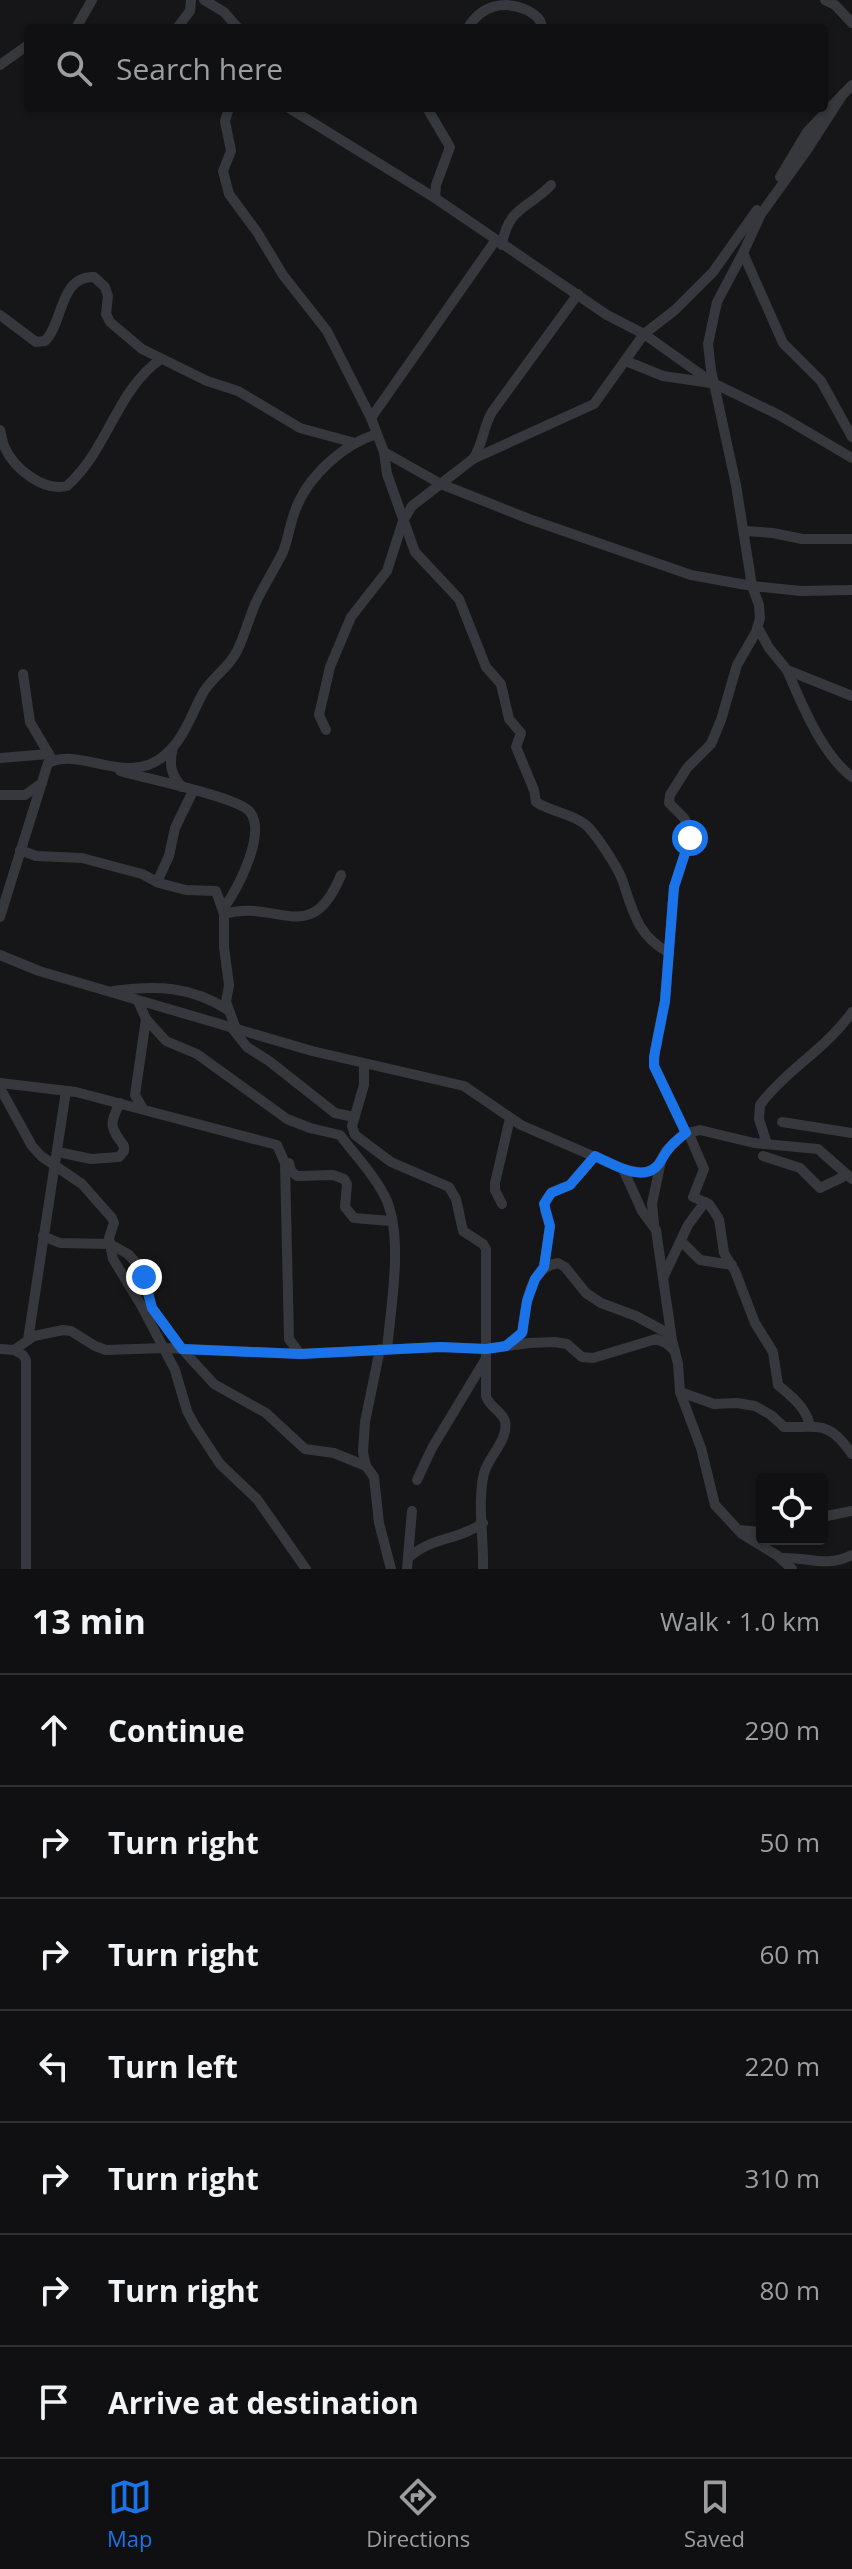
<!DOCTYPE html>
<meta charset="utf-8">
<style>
body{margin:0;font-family:"Open Sans",sans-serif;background:#1e1e20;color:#f1f3f6}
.controls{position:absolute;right:24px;bottom:24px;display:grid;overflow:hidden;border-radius:8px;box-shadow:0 2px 6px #0004}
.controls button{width:72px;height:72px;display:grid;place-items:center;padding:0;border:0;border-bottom:2px solid #303032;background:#101012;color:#f1f3f6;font:40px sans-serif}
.stop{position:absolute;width:24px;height:24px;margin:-18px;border:6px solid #1a73e8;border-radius:50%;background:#fff}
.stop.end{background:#1a73e8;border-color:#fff;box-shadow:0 2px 8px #0008}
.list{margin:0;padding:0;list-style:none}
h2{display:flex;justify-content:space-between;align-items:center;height:104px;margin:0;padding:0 32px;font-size:34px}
h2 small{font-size:26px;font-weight:400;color:#9c9d9f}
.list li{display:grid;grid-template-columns:52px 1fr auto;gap:24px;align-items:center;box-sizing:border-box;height:112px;padding:0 32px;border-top:2px solid #303032}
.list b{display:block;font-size:30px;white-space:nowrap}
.list em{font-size:26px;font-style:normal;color:#9c9d9f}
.icon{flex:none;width:44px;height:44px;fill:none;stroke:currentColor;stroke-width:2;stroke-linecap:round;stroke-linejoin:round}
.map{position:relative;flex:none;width:852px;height:1569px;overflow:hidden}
.search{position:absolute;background:#101012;box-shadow:0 2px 6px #0004;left:24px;right:24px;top:24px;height:88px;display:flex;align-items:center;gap:20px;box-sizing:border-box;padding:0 28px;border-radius:8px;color:#9c9d9f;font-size:30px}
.sheet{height:888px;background:#101012}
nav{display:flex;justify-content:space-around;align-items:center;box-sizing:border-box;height:112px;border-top:2px solid #303032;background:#101012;font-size:22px;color:#9c9d9f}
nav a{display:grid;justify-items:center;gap:4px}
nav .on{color:#1a73e8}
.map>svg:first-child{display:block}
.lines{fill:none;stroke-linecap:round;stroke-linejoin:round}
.minor{stroke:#37383d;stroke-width:10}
.route{stroke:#1a73e8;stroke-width:10}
</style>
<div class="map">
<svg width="852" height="1569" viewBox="0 0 852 1569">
<rect width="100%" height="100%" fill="#161618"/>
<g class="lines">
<!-- minor -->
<g class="minor">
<polyline points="204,0 224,12 238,28"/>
<polyline points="825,0 835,5 852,23"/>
<polyline points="76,28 92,0"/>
<polyline points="177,28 190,11 191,0"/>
<path d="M468,28C481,5 504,0 527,10C535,15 541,18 542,28"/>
<polyline points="0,65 28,45"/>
<path d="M229,108L225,121L231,151L223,171L229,194L257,232L283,275L327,331L371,418L384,452L387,474L415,552L459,599L486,667L501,684L509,719L521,733L516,747L534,790L536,802C551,812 572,813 586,825C596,834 619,869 623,882C633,912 638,936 668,952"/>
<polyline points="289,108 435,198 607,315 644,334 713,383 779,415 852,458"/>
<polyline points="427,108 450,147 436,185 435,198"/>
<polyline points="780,177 807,132 852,85"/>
<path d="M502,245C508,207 528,209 551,185"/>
<polyline points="743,253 783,343 821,381 852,437"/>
<path d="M0,315L36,342L45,341C64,322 59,276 94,277L105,287L108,296L106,314L110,322L142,349L207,381L238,391L300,428L355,443"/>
<polyline points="626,361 663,376 711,383"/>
<polyline points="371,418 495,241"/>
<path d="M0,430C2,436 2,442 5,448C14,468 43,492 67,486C108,450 116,390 161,359"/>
<polyline points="384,452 441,484 529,519 691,575 752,586 801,591 852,590"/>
<path d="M473,459C483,445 483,427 492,412L578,294"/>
<polyline points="745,531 773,533 802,539 852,539"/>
<polyline points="758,628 769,648 787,670 852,696"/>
<path d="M787,670C802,705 822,754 852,777"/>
<polyline points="23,674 30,722 53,761"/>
<polyline points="326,730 319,715 330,667 351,617 387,571 403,521 412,506 473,459 594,404 644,334 675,310 713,272 757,210"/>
<path d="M173,747C169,764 170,774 182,787"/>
<polyline points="0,758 49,754"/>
<path d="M120,771C143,778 239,797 250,812C267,834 237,890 223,909"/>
<polyline points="0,795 25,795 42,783"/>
<polyline points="20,850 36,856 82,858 142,874 159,883 186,890 216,891 224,914 224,947 229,985 226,1002 236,1029"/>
<polyline points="157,882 169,856 175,828 193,791"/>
<path d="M224,914C277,898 311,949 341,875"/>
<path d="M0,917L48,763C82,746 127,788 165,755C184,739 191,715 203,693C212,677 229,668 237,651C245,635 249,617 257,600C265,584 275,568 283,552C288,539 290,524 295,511C307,477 343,444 377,434"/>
<polyline points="0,955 39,971 312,1051 464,1086 521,1125 623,1169 642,1173 650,1171 657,1167 666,1151 684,1134 700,1130 754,1143 818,1149 852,1179"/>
<path d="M113,991C156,985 191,986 228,1010"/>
<path d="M138,1001L146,1019L166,1041L197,1054L287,1119L310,1128L340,1135C355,1155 377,1178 387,1201C403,1241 391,1306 387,1349"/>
<polyline points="231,1027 247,1047 269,1061 335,1113 354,1117"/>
<path d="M364,1064V1085L352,1126L355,1135L391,1162L449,1187L456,1199L463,1231L483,1244L486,1249V1396C489,1407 502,1411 505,1421C509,1439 489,1456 484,1473C477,1503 484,1538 483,1569"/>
<polyline points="0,1083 76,1092 277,1145 285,1163 289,1339 300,1354"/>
<polyline points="0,1088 32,1146 41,1156 82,1184 112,1218 114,1223 109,1238 113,1259 141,1305 175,1370 187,1411 195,1426 220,1464 257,1499 306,1569"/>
<polyline points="143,1109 135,1095 146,1019"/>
<polyline points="782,1122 852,1133"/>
<path d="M688,1132L704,1169L693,1197L709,1204L719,1219L724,1253L735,1271L755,1323L773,1352L778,1385C792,1397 806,1407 810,1426"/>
<polyline points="686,1133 654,1066 655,1050 665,1001 674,887 690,838 690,829 684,818 669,803 670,795 687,768 711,744 721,720 737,665 756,632 760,618 759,605 752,586 736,485 711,370 708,344 717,302 743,253 761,214 807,150 843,94"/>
<path d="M767,1144L759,1119L760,1105C786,1070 826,1049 852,1012"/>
<path d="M58,1152L91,1159L119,1157L124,1151V1146C111,1128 108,1125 120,1103"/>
<polyline points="763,1156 800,1168 820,1188 847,1175"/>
<polyline points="289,1163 291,1171 297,1176 333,1175 344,1179 347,1184 345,1207 354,1218 391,1221"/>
<polyline points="623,1169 642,1211 656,1230 672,1340 678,1364 680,1392 701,1448 715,1505 742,1534 778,1556 792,1569"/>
<polyline points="502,1204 495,1190 495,1183 510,1118"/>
<polyline points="654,1224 652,1204 661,1161"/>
<polyline points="43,1236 60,1243 110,1244 128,1254 140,1267 152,1308 182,1349 214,1384 266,1413 305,1449 334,1453 366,1466"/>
<polyline points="681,1241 700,1260 732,1265"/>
<polyline points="544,1267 550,1226 545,1211 545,1202 552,1192 570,1185 595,1156"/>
<polyline points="663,1278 688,1225 705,1202"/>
<polyline points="28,1340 66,1091"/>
<path d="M507,1345L523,1331C525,1307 529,1267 558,1263L565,1267L586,1293L601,1303L636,1316L671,1335"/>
<polyline points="0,1349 14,1350 34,1336 63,1330 71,1331 95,1346 106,1350 164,1348 300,1354 440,1347 486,1349 529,1343 555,1342 567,1344 582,1357 593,1358 656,1339 666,1343 675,1351"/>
<polyline points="380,1349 365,1422 363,1452 366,1466 374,1477 379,1523 391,1569"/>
<polyline points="14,1350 23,1355 26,1360 26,1569"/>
<path d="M680,1392L714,1404L737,1403L755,1406L771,1415L784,1427C820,1428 828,1420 852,1454"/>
<polyline points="417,1480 432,1448 485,1360"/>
<polyline points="822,1517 852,1511"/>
<polyline points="739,1530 762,1532"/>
<path d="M408,1558C433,1536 457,1541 483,1523"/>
<path d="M781,1558C810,1557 825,1568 852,1555"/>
<polyline points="407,1569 412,1511"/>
</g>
</g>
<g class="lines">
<!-- route -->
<path class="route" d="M144,1277L152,1308L182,1349L300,1354L440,1347L486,1349L506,1346L522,1333L527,1301L535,1279L544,1267L550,1226L544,1204L551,1193L570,1185L595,1156C611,1163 640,1182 656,1167C661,1163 663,1156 667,1151C672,1144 679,1138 686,1133L654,1066V1057L665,1001L674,887L690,838"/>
</g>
</svg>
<div class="controls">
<button><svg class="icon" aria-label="locate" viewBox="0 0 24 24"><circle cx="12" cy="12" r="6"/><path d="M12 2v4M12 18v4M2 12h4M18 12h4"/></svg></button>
</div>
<div class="stop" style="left:690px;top:838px"></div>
<div class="stop end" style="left:144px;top:1277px"></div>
<div class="search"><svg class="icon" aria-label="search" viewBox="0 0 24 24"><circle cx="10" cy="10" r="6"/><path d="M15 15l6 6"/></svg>Search here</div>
</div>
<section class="sheet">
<h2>13 min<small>Walk · 1.0 km</small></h2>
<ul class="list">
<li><svg class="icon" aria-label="ahead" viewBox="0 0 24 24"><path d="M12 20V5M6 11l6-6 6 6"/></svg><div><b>Continue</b></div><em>290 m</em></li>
<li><svg class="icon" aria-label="right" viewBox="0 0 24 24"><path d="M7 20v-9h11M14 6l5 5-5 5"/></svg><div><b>Turn right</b></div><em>50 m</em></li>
<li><svg class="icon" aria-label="right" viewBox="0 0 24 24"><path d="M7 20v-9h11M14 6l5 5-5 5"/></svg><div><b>Turn right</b></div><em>60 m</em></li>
<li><svg class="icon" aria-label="left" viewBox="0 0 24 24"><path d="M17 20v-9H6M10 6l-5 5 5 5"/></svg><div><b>Turn left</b></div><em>220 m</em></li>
<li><svg class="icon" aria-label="right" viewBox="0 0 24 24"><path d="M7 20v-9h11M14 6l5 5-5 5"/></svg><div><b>Turn right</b></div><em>310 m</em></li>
<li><svg class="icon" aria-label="right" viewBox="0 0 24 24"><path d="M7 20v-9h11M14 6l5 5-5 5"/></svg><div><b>Turn right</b></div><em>80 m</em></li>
<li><svg class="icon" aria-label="arrive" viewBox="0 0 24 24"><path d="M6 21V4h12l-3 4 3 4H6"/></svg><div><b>Arrive at destination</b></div></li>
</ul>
</section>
<nav>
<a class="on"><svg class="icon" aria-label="map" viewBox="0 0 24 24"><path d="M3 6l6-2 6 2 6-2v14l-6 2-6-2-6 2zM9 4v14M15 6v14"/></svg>Map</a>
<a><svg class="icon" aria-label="directions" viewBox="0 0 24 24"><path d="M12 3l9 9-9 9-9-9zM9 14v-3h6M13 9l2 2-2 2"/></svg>Directions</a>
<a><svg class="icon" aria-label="saved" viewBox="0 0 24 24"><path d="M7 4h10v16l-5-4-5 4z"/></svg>Saved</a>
</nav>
